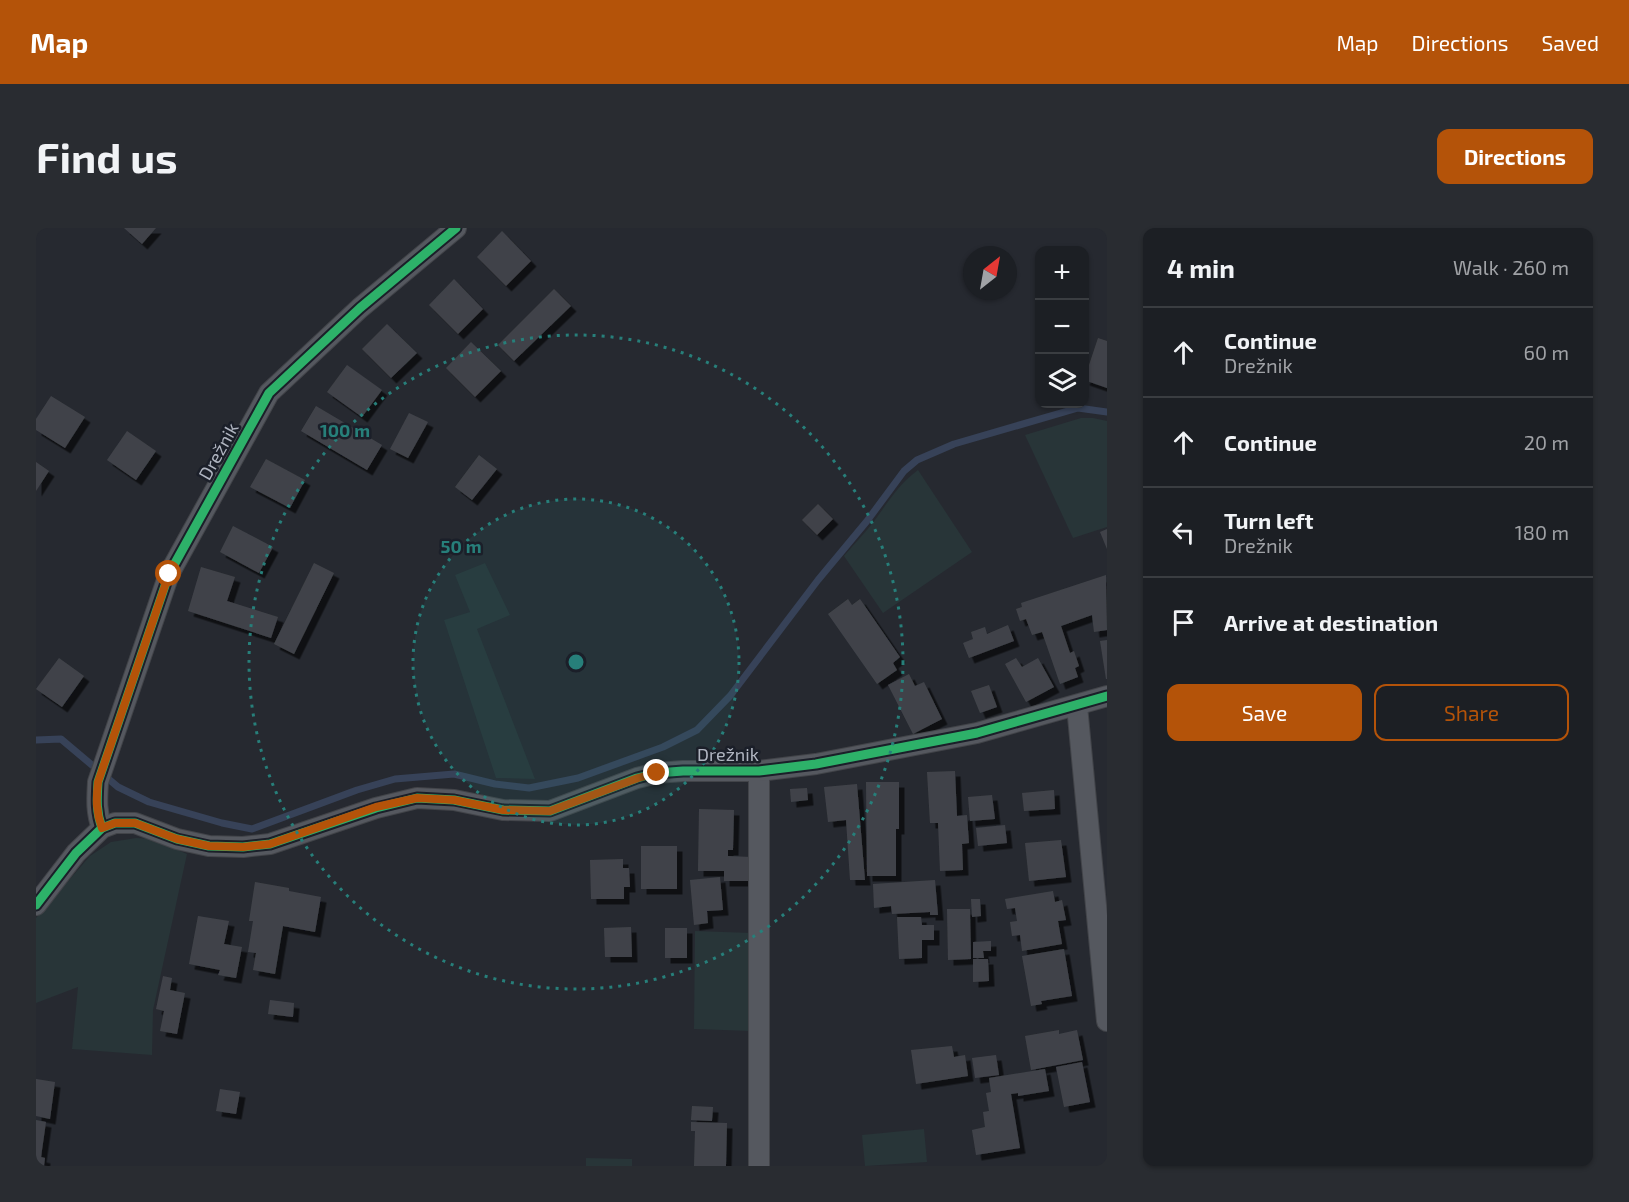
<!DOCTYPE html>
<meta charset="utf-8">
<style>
body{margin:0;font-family:"Exo 2",sans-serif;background:#292c31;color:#f1f3f6}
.controls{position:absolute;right:18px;top:18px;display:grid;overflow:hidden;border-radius:12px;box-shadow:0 2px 4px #0004}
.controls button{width:54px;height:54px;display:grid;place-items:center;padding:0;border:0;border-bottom:2px solid #3a3d41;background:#1c1f24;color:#f1f3f6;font:30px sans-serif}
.compass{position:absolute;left:927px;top:18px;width:54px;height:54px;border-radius:50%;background:#1c1f24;box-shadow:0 2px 4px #0004;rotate:31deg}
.stop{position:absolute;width:18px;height:18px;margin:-14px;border:4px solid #b45309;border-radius:50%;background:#fff}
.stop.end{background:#b45309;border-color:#fff;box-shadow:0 2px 6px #0008}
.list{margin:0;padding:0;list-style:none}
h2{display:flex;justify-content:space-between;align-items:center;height:78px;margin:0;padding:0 24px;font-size:26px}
h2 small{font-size:20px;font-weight:400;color:#a0a2a6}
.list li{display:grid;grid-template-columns:39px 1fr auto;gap:18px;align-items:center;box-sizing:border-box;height:90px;padding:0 24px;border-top:2px solid #3a3d41}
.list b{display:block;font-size:22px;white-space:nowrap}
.list p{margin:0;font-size:20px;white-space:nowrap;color:#a0a2a6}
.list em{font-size:20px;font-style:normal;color:#a0a2a6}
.actions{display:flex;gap:12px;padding:18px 24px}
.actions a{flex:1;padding:14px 0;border:2px solid #b45309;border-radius:12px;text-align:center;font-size:21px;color:#b45309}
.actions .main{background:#b45309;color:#fff}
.icon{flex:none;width:33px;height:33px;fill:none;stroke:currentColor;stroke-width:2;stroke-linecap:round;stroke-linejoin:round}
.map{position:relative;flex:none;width:1071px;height:938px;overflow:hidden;border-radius:12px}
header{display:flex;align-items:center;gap:36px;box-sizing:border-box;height:84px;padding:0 30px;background:#b45309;color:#fff}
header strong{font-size:28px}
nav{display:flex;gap:33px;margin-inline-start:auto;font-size:21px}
.intro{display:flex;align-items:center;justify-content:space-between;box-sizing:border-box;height:144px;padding:0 36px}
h1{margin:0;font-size:42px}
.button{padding:15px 27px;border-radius:12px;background:#b45309;color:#fff;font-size:21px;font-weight:700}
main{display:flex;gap:36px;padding:0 36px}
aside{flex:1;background:#1c1f24;border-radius:12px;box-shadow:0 2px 4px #0004}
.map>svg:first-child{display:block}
.green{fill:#283538}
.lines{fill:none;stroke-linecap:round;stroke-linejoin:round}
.stream{stroke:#374258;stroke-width:7}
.building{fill:#404349;filter:url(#shadow)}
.street-casing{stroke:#424449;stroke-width:22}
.street{stroke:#55585f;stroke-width:20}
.cycleway-casing{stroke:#1b1f29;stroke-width:13}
.cycleway{stroke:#2db169;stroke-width:9}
.route{stroke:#b45309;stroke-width:8}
.ring{fill:none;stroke:#277f7a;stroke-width:3;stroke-dasharray:3 6}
.labels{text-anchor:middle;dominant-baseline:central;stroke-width:5;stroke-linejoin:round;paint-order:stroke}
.street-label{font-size:18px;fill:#b0b5c1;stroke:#1b1f29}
.centre{fill:#277f7a;stroke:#1b1f29;stroke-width:3}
.ring-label{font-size:18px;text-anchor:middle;font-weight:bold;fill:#277f7a;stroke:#1b1f29;stroke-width:5;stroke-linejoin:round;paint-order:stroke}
</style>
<header>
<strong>Map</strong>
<nav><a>Map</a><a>Directions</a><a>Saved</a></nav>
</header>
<div class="intro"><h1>Find us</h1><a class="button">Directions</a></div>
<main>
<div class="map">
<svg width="1071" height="938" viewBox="0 0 1071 938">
<defs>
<filter id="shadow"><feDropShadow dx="5.5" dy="5.5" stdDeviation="0" flood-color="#0009"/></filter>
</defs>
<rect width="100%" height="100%" fill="#262930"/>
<!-- green -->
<g class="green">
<polygon points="1045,190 1057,190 1071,193 1071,299 1037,310 989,207"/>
<path d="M882,242L936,324L847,385L808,328C818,316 829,305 839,292C852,274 863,256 882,242Z"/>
<polygon points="449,335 474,387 441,401 499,551 460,550 408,392 434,384 419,347"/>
<polygon points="100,610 117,611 151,626 117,782 116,827 36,821 42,759 0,775 0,690 54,628 75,614"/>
<polygon points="659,703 716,705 715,803 658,801"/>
<polygon points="888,901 891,934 829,938 826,907"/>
<polygon points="550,930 596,931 596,938 550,938"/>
</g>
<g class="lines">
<!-- stream -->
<polyline class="stream" points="0,512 25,511 82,559 113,574 186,595 216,601 321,562 359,551 418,546 459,556 493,560 542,550 627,519 661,502 694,468 782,352 831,293 868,243 881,232 918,216 1042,180 1071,184"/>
</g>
<!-- building -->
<g class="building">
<polygon points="88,0 120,0 106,16"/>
<polygon points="466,3 495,33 470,58 441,29"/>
<polygon points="418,51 447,81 422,106 393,77"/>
<polygon points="518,61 535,78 478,133 462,117"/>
<polygon points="351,96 381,125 355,150 326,121"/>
<polygon points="1062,110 1071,113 1071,160 1048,152"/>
<polygon points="435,114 465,143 439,169 410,140"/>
<polygon points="311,137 346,162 326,189 291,164"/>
<polygon points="15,168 49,189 29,220 0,202 0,191"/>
<polygon points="280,178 346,217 331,242 265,203"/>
<polygon points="373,185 392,194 372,230 354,221"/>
<polygon points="91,203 120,223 100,252 71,232"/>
<polygon points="443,227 461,241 436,272 419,259"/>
<polygon points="230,231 269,252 254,280 214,259"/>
<polygon points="0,234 13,243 0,263"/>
<polygon points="782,276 797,291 781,307 766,292"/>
<polygon points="197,298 237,319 223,345 184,324"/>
<polygon points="1071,301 1071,321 1064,304"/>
<polygon points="278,335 298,345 258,426 238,416"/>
<polygon points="165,339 199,349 191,373 242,389 235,410 152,383"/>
<polygon points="1070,347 1071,402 1058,404 1056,387 1025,398 1034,425 1038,423 1043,438 1039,440 1042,449 1024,456 1006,404 996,407 990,391 984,393 980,381 986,379 985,375"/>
<polygon points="812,371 816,377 824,371 864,429 857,435 861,442 841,456 792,386"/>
<polygon points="972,397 978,413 933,430 927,415 937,411 935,404 949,399 951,406"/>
<polygon points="1071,412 1071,451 1070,451 1064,413"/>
<polygon points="23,430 48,448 26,479 0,461"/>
<polygon points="980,430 986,439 1002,430 1018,459 990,474 969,436"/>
<polygon points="873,446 879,458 888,454 906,491 877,506 852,457"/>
<polygon points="953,457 961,479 944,485 935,463"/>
<polygon points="919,543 921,588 931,587 933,615 926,616 927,642 904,643 902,595 894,595 891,544"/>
<polygon points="830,554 863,554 863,601 860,601 860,648 831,648"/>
<polygon points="821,556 829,652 814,652 810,592 792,594 788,559"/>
<polygon points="771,560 772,572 755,574 754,561"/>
<polygon points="1018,562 1019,581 988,583 986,565"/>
<polygon points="956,567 959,591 934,593 932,569"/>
<polygon points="663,581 698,582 697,622 692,622 692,628 715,629 715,653 688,653 688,643 662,643"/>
<polygon points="969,597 971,615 942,618 940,600"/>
<polygon points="1025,612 1030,649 993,653 989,615"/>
<rect x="605" y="618" width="36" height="43"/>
<polygon points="587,631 587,640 593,640 594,659 588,659 588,671 555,671 554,632"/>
<polygon points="684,649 687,682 671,683 672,695 658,697 654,652"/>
<polygon points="899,652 902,687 894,687 894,684 856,686 855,678 838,680 837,656"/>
<polygon points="219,654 253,660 253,663 285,669 279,704 247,698 239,746 217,742 220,725 212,724 217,693 213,693"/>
<polygon points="1017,663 1019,674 1026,672 1030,692 1022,693 1026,716 986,723 984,707 976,708 974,694 981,693 979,680 971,681 969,671"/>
<polygon points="935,671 944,671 945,688 936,689"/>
<polygon points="911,681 934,681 935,731 912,732"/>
<polygon points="162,688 193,693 188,716 206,719 200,750 182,747 184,742 153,736"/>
<polygon points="861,689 885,689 886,697 898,697 898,712 886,712 886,730 863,731"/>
<polygon points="595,699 596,729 569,729 568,700"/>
<rect x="629" y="700" width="22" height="30"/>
<polygon points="955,713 955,723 947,723 948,730 937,730 937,714"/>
<polygon points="1028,721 1036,768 1005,773 1006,776 995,778 986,728"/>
<polygon points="937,731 952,731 953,753 937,754"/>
<polygon points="127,748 136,750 134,762 149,765 141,806 124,803 128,783 120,781"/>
<polygon points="234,772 258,775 257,789 232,786"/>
<polygon points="1023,802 1023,806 1041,802 1047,832 995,842 989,808"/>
<polygon points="916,818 918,829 929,827 932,848 880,856 875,822"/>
<polygon points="960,827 963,847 939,850 936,830"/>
<polygon points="1046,834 1054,874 1028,879 1020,839"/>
<polygon points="1009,841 1013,863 982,868 982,865 975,866 984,920 940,927 936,902 949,899 947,884 953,883 950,865 955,864 953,850"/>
<polygon points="0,851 19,854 14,891 0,888"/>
<polygon points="184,861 204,864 200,886 180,883"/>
<polygon points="656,878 677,879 676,893 655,892"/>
<polygon points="0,892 10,894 5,929 9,930 8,938 0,938"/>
<polygon points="655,894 691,895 690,938 658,938 659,903 655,903"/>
</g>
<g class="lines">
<defs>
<g id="street">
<polyline points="1041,478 1071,793"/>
<polyline points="723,543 723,938"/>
<path d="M66,600C60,584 61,571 62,554L133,346L233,165L324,80L420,0"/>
<polyline points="0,677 40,625 66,600 79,595 99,595 141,611 173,618 207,619 234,616 340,580 381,570 418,572 467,582 514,583 601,550 621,545 647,543 723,543 780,536 941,505 1071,468"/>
</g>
</defs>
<!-- street casing -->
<use href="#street" class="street-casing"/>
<!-- street -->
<use href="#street" class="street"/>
<defs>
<g id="cycleway">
<path d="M66,600C60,584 61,571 62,554L133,346L233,165L324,80L420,0"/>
<polyline points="0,677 40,625 66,600 79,595 99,595 141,611 173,618 207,619 234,616 340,580 381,570 418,572 467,582 514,583 601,550 621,545 647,543 723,543 780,536 941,505 1071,468"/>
</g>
</defs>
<!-- cycleway casing -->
<use href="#cycleway" class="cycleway-casing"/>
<!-- cycleway -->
<use href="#cycleway" class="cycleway"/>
</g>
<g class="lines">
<!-- route -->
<path class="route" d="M133,346L62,554C60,571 60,584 66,600L79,595H99L141,611L173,618L207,619L234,616L340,579L381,570L418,572L467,582L514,583L602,550L621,545"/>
</g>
<!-- distance rings -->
<circle cx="540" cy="434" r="163" fill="#277f7a" fill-opacity=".12"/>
<g class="ring">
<circle cx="540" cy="434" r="163"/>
<circle cx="540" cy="434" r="327"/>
</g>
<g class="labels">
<!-- street labels -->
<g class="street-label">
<text transform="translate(182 223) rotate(-61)">Drežnik</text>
<text x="692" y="526">Drežnik</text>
</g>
</g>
<circle cx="540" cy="434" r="9" class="centre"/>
<g class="ring-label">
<text x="309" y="209">100 m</text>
<text x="425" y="325">50 m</text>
</g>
</svg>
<div class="controls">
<button>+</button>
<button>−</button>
<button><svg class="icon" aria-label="layers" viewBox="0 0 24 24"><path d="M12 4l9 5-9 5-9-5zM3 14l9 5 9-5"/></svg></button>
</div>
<svg class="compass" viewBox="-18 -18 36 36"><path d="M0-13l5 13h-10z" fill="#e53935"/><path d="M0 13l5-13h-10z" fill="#a0a2a6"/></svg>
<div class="stop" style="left:133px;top:346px"></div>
<div class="stop end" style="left:621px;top:545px"></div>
</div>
<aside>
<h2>4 min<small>Walk · 260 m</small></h2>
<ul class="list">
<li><svg class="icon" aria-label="ahead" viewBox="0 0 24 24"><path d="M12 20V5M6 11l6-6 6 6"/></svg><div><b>Continue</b><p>Drežnik</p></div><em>60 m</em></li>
<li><svg class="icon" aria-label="ahead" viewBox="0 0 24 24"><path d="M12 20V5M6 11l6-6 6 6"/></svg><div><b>Continue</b></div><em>20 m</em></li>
<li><svg class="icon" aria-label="left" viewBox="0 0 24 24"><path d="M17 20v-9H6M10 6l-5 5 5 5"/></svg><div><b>Turn left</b><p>Drežnik</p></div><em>180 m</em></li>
<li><svg class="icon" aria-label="arrive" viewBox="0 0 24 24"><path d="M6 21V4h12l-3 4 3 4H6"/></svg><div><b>Arrive at destination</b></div></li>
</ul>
<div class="actions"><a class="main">Save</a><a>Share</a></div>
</aside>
</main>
